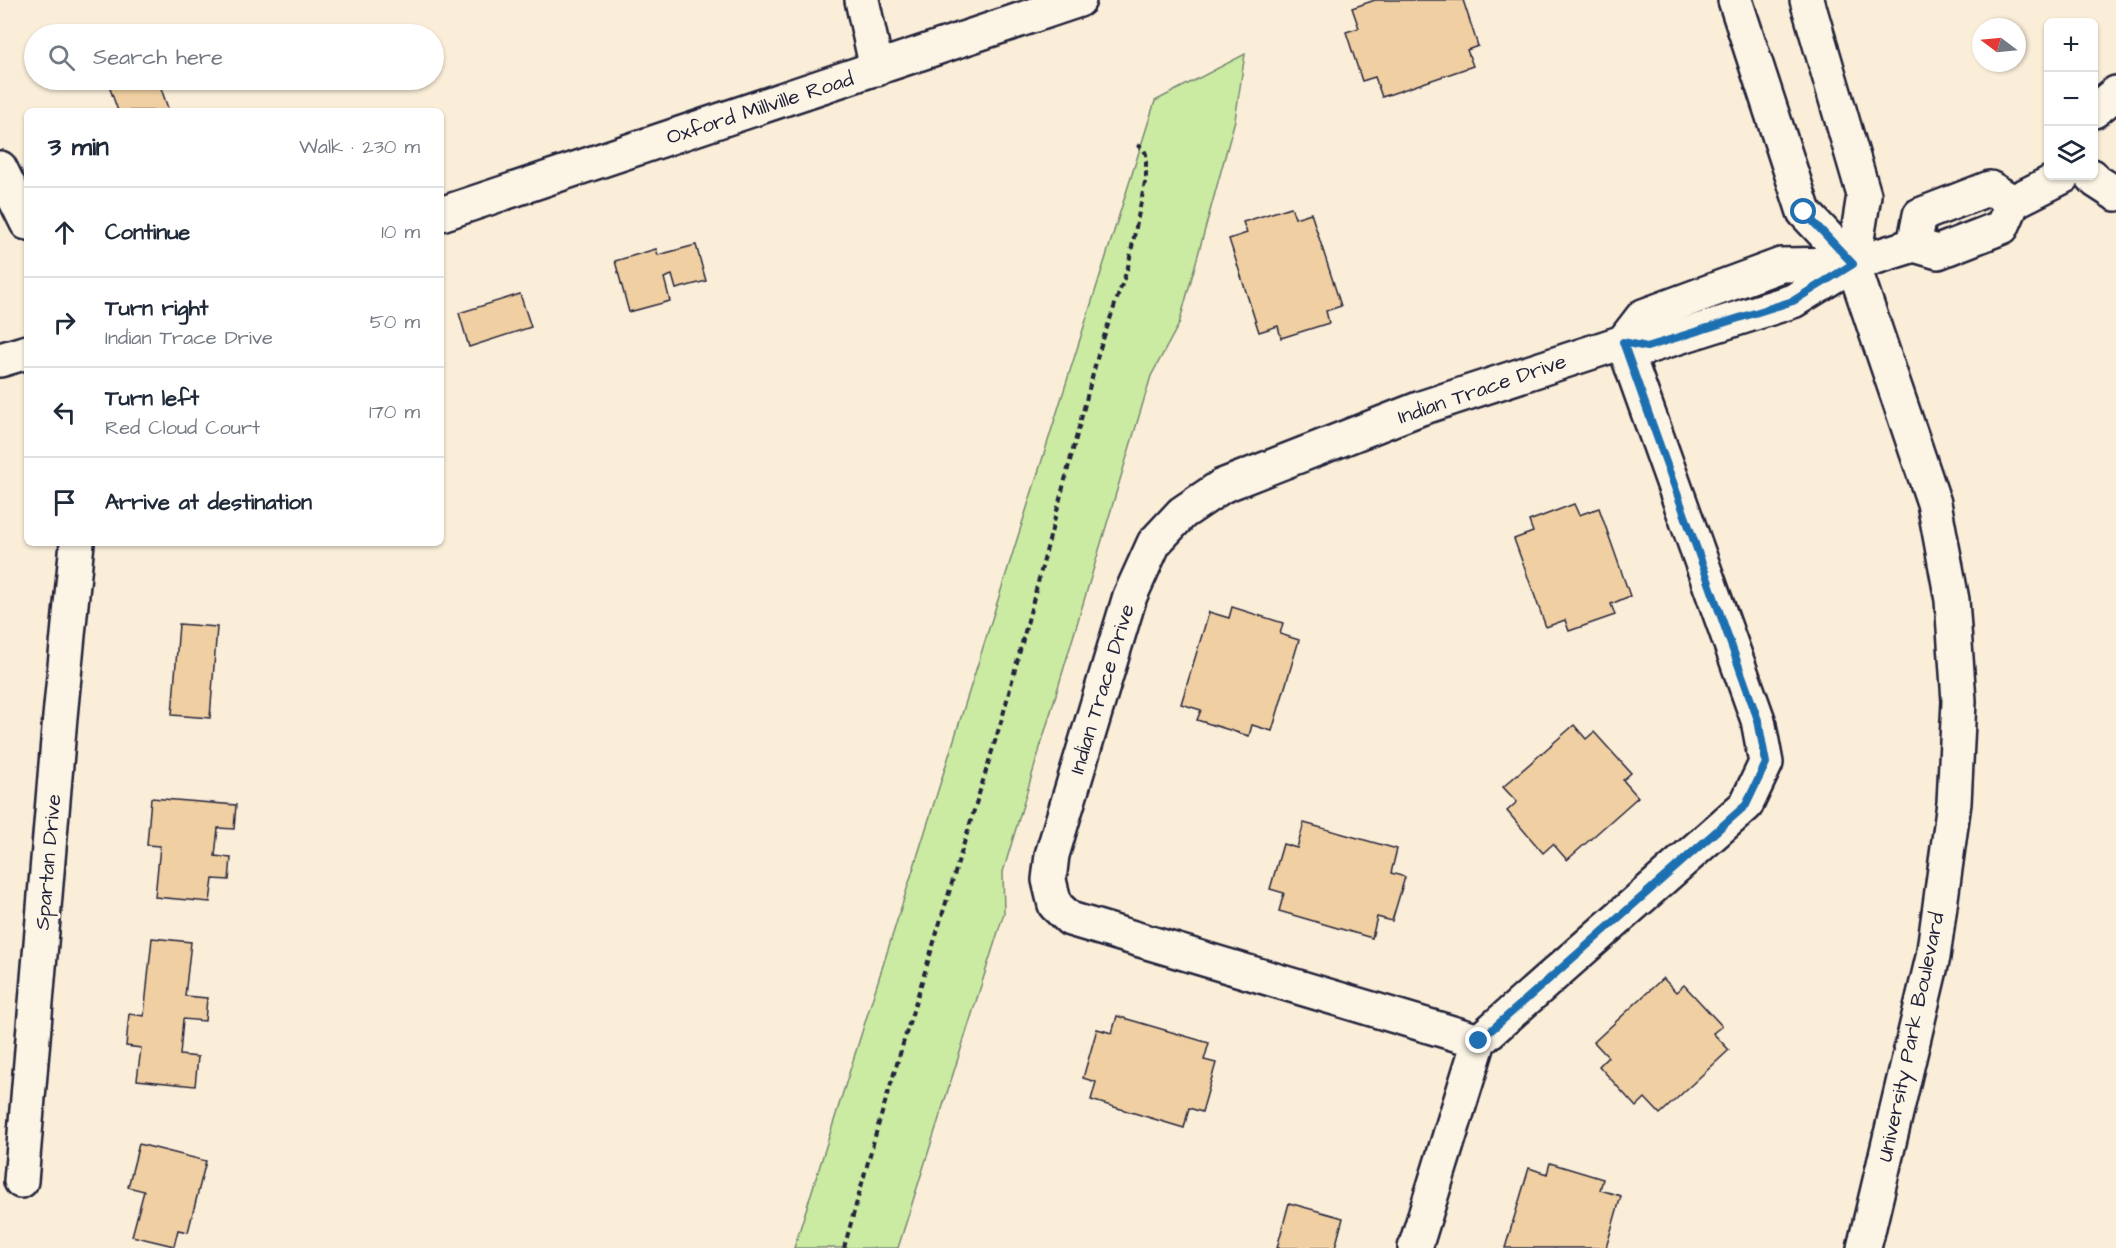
<!DOCTYPE html>
<meta charset="utf-8">
<style>
body{margin:0;font-family:"Architects Daughter",sans-serif;background:#f6f6f7;color:#1f2937}
.controls{position:absolute;right:18px;top:18px;display:grid;overflow:hidden;border-radius:9px;box-shadow:0 2px 4px #0004}
.controls button{width:54px;height:54px;display:grid;place-items:center;padding:0;border:0;border-bottom:2px solid #e0e1e3;background:#fff;color:#1f2937;font:30px sans-serif}
.compass{position:absolute;left:1972px;top:18px;width:54px;height:54px;border-radius:50%;background:#fff;box-shadow:0 2px 4px #0004;rotate:286deg}
.stop{position:absolute;width:18px;height:18px;margin:-14px;border:4px solid #1f6fb2;border-radius:50%;background:#fff}
.stop.end{background:#1f6fb2;border-color:#fff;box-shadow:0 2px 6px #0008}
.list{margin:0;padding:0;list-style:none}
h2{display:flex;justify-content:space-between;align-items:center;height:78px;margin:0;padding:0 24px;font-size:26px}
h2 small{font-size:20px;font-weight:400;color:#747a83}
.list li{display:grid;grid-template-columns:39px 1fr auto;gap:18px;align-items:center;box-sizing:border-box;height:90px;padding:0 24px;border-top:2px solid #e0e1e3}
.list b{display:block;font-size:22px;white-space:nowrap}
.list p{margin:0;font-size:20px;white-space:nowrap;color:#747a83}
.list em{font-size:20px;font-style:normal;color:#747a83}
.icon{flex:none;width:33px;height:33px;fill:none;stroke:currentColor;stroke-width:2;stroke-linecap:round;stroke-linejoin:round}
.map{position:relative;flex:none;width:2116px;height:1248px;overflow:hidden}
.search{position:absolute;background:#fff;box-shadow:0 2px 4px #0004;left:24px;top:24px;width:420px;height:66px;display:flex;align-items:center;gap:15px;box-sizing:border-box;padding:0 21px;border-radius:33px;color:#747a83;font-size:22px}
.panel{position:absolute;background:#fff;box-shadow:0 2px 4px #0004;left:24px;top:108px;width:420px;height:438px;border-radius:9px}
.map>svg:first-child{display:block}
.green{fill:#cbeba3;stroke:#76866f;stroke-width:1.5}
.building{fill:#f0d0a2;stroke:#22223b;stroke-width:1.5}
.lines{fill:none;stroke-linecap:round;stroke-linejoin:round}
.minor-casing{stroke:#22223b;stroke-width:38}
.highway-casing{stroke:#22223b;stroke-width:38}
.path{stroke:#22223b;stroke-width:4;stroke-dasharray:6 4.5;stroke-linecap:butt}
.minor{stroke:#fcf5e5;stroke-width:33}
.highway{stroke:#fcf5e5;stroke-width:33}
.route{stroke:#1f6fb2;stroke-width:8}
.labels{text-anchor:middle;dominant-baseline:central;stroke-width:6;stroke-linejoin:round;paint-order:stroke}
.street-label{font-size:21px;fill:#22223b;stroke:#fcf5e5}
</style>
<div class="map">
<svg width="2116" height="1248" viewBox="0 0 2116 1248">
<rect width="100%" height="100%" fill="#faeed8"/>
<filter id="ink" filterUnits="userSpaceOnUse"><feTurbulence type="fractalNoise" baseFrequency=".0167" numOctaves="2"/><feDisplacementMap in="SourceGraphic" scale="12" xChannelSelector="R" yChannelSelector="G"/><feConvolveMatrix kernelMatrix="1 2 1 2 8 2 1 2 1" color-interpolation-filters="sRGB"/></filter>
<g filter="url(#ink)">
<!-- green -->
<polygon class="green" points="1245,54 1235,120 1179,324 1151,376 1003,872 1004,913 898,1248 794,1248 1155,101"/>
<!-- building -->
<g class="building">
<polygon points="1375,0 1463,0 1478,46 1467,50 1473,66 1382,97 1375,77 1362,81 1346,32 1359,28 1352,8"/>
<polygon points="107,80 158,80 169,111 118,111"/>
<polygon points="1291,207 1295,218 1311,213 1341,306 1326,311 1329,323 1281,338 1278,326 1259,332 1229,239 1247,233 1243,222"/>
<polygon points="696,245 706,281 676,289 672,275 664,278 670,301 629,312 615,261 656,249 658,255"/>
<polygon points="520,294 531,327 469,347 459,313"/>
<polygon points="1574,504 1579,515 1599,508 1630,596 1611,604 1615,615 1569,631 1565,620 1546,627 1514,539 1533,532 1529,521"/>
<polygon points="1232,607 1283,623 1280,634 1299,640 1272,731 1252,725 1249,736 1197,720 1201,710 1181,704 1209,612 1229,618"/>
<polygon points="179,624 217,627 210,718 172,715"/>
<polygon points="1574,725 1586,739 1594,732 1631,773 1623,780 1638,797 1567,860 1553,844 1543,853 1507,811 1517,802 1503,787"/>
<polygon points="151,798 236,805 234,829 218,828 215,856 231,858 229,880 213,879 210,902 155,897 160,846 147,845"/>
<polygon points="1304,823 1397,849 1391,873 1405,877 1392,921 1377,917 1372,938 1279,911 1284,893 1270,889 1283,844 1297,848"/>
<polygon points="152,938 191,942 185,996 207,998 205,1021 183,1019 180,1055 198,1057 195,1086 137,1080 141,1048 126,1046 129,1014 144,1016"/>
<polygon points="1663,978 1676,992 1684,985 1722,1026 1713,1033 1729,1050 1660,1114 1645,1098 1636,1107 1599,1066 1608,1057 1594,1042"/>
<polygon points="1117,1016 1209,1043 1204,1060 1216,1063 1202,1112 1189,1108 1184,1128 1091,1100 1096,1082 1083,1078 1097,1029 1112,1033"/>
<polygon points="139,1144 206,1161 188,1232 178,1230 174,1246 132,1236 144,1191 128,1187"/>
<polygon points="1550,1163 1603,1179 1600,1190 1621,1196 1606,1248 1505,1248 1529,1168 1547,1174"/>
<polygon points="1289,1203 1343,1218 1335,1248 1277,1248"/>
</g>
<g class="lines">
<defs>
<g id="minor">
<polyline points="862,0 877,69"/>
<polyline points="1735,0 1804,212 1853,264 1934,503 1952,600 1959,701 1954,803 1933,957 1864,1248"/>
<polyline points="1807,0 1864,195 1853,264"/>
<polyline points="2094,111 2116,93"/>
<polyline points="0,168 27,223"/>
<polyline points="2092,176 2096,181 2116,194"/>
<polyline points="1914,245 1920,215 1990,188 2013,202"/>
<polyline points="1623,342 1643,316 1781,265 1853,264"/>
<polyline points="1479,1041 1070,919 1055,905 1049,880 1052,855 1130,596 1154,543 1182,513 1222,486 1421,408 1623,342 1647,347 1793,301 1853,264 1914,245 1938,252 2002,227 2013,202 2064,176"/>
<polyline points="21,1181 60,717 77,543"/>
<polyline points="1415,1248 1479,1041 1746,805 1766,763 1758,720 1623,342"/>
</g>
<g id="highway">
<polyline points="441,214 1079,0"/>
<polyline points="0,360 27,352"/>
</g>
</defs>
<!-- minor casing -->
<use href="#minor" class="minor-casing"/>
<!-- highway casing -->
<use href="#highway" class="highway-casing"/>
<!-- path -->
<polyline class="path" points="844,1248 878,1126 1003,715 1099,351 1128,267 1146,177 1146,154 1143,148 1137,145"/>
<!-- minor -->
<use href="#minor" class="minor"/>
<!-- highway -->
<use href="#highway" class="highway"/>
</g>
</g>
<g class="lines" filter="url(#ink)">
<!-- route -->
<polyline class="route" points="1479,1041 1746,805 1766,763 1758,720 1623,342 1647,347 1793,301 1853,264 1804,212"/>
</g>
<g class="labels">
<!-- street labels -->
<g class="street-label">
<text transform="translate(760 108) rotate(-18)">Oxford Millville Road</text>
<text transform="translate(1482 389) rotate(-19)">Indian Trace Drive</text>
<text transform="translate(1102 689) rotate(-73)">Indian Trace Drive</text>
<text transform="translate(48 862) rotate(-85)">Spartan Drive</text>
<text transform="translate(1911 1037) rotate(-78)">University Park Boulevard</text>
</g>
</g>
</svg>
<div class="controls">
<button>+</button>
<button>−</button>
<button><svg class="icon" aria-label="layers" viewBox="0 0 24 24"><path d="M12 4l9 5-9 5-9-5zM3 14l9 5 9-5"/></svg></button>
</div>
<svg class="compass" viewBox="-18 -18 36 36"><path d="M0-13l5 13h-10z" fill="#e53935"/><path d="M0 13l5-13h-10z" fill="#747a83"/></svg>
<div class="stop" style="left:1804px;top:212px"></div>
<div class="stop end" style="left:1479px;top:1041px"></div>
<div class="search"><svg class="icon" aria-label="search" viewBox="0 0 24 24"><circle cx="10" cy="10" r="6"/><path d="M15 15l6 6"/></svg>Search here</div>
<section class="panel">
<h2>3 min<small>Walk · 230 m</small></h2>
<ul class="list">
<li><svg class="icon" aria-label="ahead" viewBox="0 0 24 24"><path d="M12 20V5M6 11l6-6 6 6"/></svg><div><b>Continue</b></div><em>10 m</em></li>
<li><svg class="icon" aria-label="right" viewBox="0 0 24 24"><path d="M7 20v-9h11M14 6l5 5-5 5"/></svg><div><b>Turn right</b><p>Indian Trace Drive</p></div><em>50 m</em></li>
<li><svg class="icon" aria-label="left" viewBox="0 0 24 24"><path d="M17 20v-9H6M10 6l-5 5 5 5"/></svg><div><b>Turn left</b><p>Red Cloud Court</p></div><em>170 m</em></li>
<li><svg class="icon" aria-label="arrive" viewBox="0 0 24 24"><path d="M6 21V4h12l-3 4 3 4H6"/></svg><div><b>Arrive at destination</b></div></li>
</ul>
</section>
</div>
